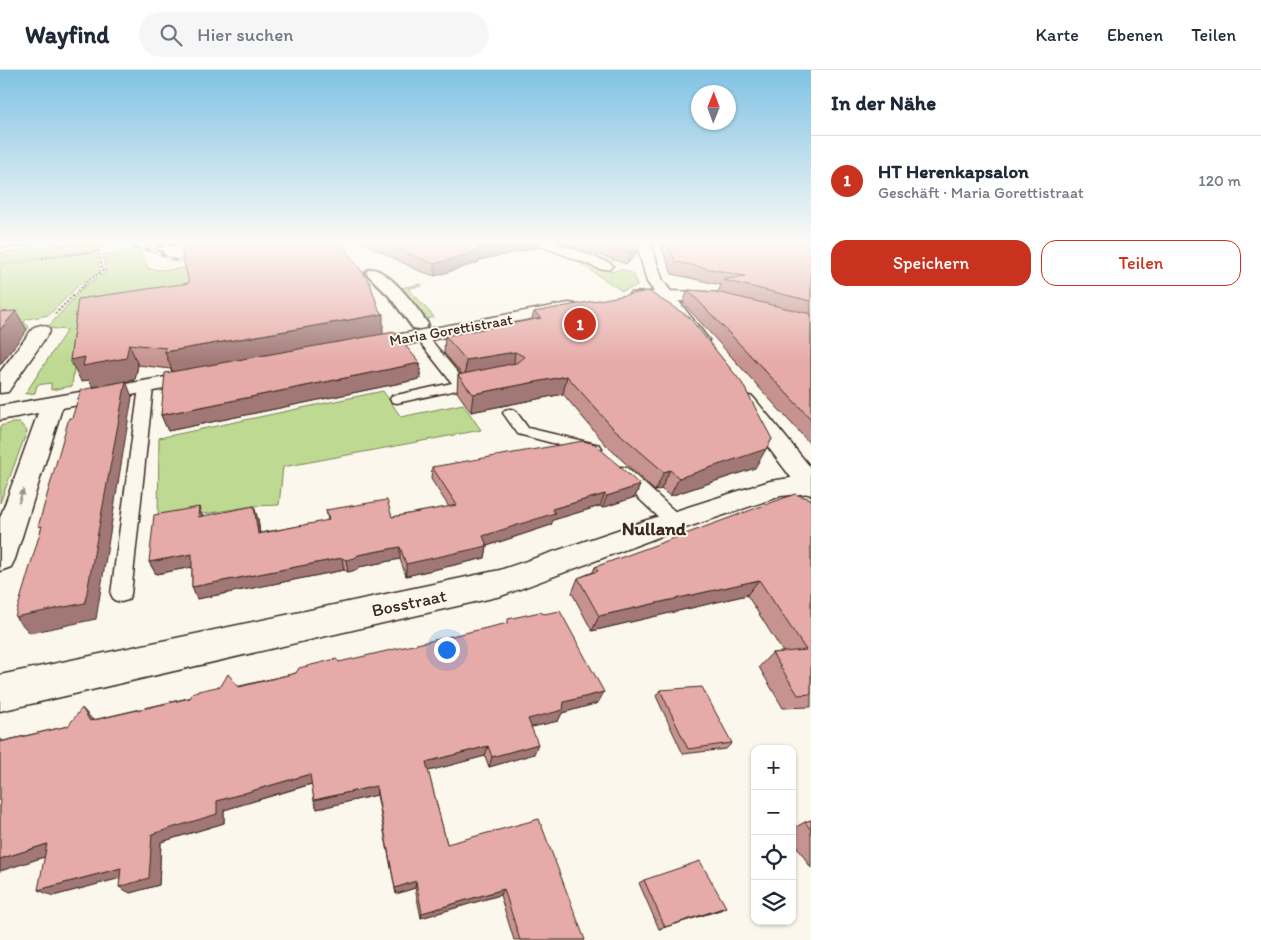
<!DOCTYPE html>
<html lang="de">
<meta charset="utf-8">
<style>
body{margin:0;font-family:Itim,sans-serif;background:#f6f6f7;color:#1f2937}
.controls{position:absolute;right:15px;bottom:15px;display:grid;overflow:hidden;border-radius:10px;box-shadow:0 1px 4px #0004}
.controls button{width:45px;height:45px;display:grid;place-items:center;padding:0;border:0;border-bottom:1px solid #e0e1e3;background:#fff;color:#1f2937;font:25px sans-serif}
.compass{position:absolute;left:691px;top:15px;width:45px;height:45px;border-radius:50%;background:#fff;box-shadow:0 1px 4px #0004;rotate:1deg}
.you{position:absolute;left:446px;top:579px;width:18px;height:18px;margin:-12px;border:4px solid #fff;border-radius:50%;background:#1a73e8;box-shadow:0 0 0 8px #1a73e833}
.badge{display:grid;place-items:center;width:32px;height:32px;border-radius:50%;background:#c8321e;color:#fff;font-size:16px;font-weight:700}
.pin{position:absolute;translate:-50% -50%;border:2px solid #fff;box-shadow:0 1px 5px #0006}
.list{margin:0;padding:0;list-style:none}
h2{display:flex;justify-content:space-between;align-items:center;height:65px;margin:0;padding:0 20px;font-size:21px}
h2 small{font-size:16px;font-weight:400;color:#747a83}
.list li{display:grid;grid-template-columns:32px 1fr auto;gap:15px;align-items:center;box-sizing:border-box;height:90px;padding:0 20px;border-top:1px solid #e0e1e3}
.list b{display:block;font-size:19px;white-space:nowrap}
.list p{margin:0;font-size:16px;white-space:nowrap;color:#747a83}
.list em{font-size:16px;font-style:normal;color:#747a83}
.actions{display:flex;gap:10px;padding:15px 20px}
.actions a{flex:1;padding:11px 0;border:1px solid #c8321e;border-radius:15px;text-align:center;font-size:18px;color:#c8321e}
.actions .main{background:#c8321e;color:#fff}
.icon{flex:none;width:28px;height:28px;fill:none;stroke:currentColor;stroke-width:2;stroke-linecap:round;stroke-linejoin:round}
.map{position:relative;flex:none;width:811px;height:870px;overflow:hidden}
header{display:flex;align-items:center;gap:30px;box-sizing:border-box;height:70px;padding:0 25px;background:#fff;border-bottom:1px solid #e0e1e3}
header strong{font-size:24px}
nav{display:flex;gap:28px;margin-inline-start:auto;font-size:18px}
.search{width:350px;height:45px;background:#f6f6f7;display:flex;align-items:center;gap:12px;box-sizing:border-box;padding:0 18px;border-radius:28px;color:#747a83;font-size:19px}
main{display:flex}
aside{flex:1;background:#fff}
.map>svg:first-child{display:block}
.green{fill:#bed991;stroke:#7c8258}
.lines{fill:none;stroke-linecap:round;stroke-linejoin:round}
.service-casing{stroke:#3b2a1e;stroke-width:3}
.pedestrian-casing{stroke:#3b2a1e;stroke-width:4}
.minor-casing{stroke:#3b2a1e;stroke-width:3}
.tertiary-casing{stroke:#3b2a1e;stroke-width:3}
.secondary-casing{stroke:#3b2a1e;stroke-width:3}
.path{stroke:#3b2a1e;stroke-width:2;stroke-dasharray:2 2;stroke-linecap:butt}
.service{fill:#fbf7ec;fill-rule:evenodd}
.pedestrian{fill:#fbf7ec;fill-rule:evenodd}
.minor{fill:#fbf7ec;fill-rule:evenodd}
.tertiary{fill:#fbf7ec;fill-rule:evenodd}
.secondary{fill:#fbf7ec;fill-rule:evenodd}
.rail-casing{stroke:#3b2a1e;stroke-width:3}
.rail{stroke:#fbf7ec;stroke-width:2;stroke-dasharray:6;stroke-linecap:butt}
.wall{fill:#c69390;stroke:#3b2a1e}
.shaded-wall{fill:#a17876;stroke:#3b2a1e}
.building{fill:#e6aba8;stroke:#3b2a1e}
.oneway{fill:#9b9085}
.labels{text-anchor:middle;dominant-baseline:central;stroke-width:4;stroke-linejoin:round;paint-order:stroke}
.far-street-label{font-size:15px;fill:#3b2a1e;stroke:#fbf7ec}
.street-label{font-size:18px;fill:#3b2a1e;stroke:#fbf7ec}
.neighbourhood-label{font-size:19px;font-weight:bold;fill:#3b2a1e;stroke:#fbf7ec}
</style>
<header>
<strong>Wayfind</strong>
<div class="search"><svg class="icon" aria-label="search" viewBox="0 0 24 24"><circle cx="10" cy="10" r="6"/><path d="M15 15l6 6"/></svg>Hier suchen</div>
<nav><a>Karte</a><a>Ebenen</a><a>Teilen</a></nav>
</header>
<main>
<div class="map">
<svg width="811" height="870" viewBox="0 0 811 870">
<rect width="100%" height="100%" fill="#fbf7ec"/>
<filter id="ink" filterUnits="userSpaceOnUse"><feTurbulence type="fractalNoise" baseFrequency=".02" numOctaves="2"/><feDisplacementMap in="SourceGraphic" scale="10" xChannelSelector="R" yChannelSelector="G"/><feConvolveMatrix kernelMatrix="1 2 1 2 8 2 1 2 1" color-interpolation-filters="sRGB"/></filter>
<g filter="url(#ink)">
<!-- green -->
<g class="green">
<polygon points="99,171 98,181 52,185 0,194 0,183"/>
<polygon points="139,180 149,199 168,200 303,183 350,193 369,205 78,264 72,316 51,320 51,313 37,315 35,323 25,324 67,260 47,258 85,216 106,202 103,184"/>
<polygon points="97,182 100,202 79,215 49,245 27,249 24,252 29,257 27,260 0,262 0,196 57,186"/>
<polygon points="588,192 612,202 621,199 634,204 637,216 622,221 580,193"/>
<polygon points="421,214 422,216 408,218 434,247 427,249 400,218"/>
<polygon points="383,321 401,347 463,334 481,360 283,397 279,435 254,436 158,451 159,368"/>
<polygon points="12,353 20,353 27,361 0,433 0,356"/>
</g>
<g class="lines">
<defs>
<g id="service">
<polygon points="421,262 425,263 468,315 461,319 397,333 392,332 390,329 392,326 452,313 415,266"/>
<polygon points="146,313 153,317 131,524 128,530 121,532 114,530 111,524 139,317"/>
<polygon points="510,339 515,340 528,358 600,375 602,379 600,383 594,384 518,364 503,343 505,340"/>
<polygon points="621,397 627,398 680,446 683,451 680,456 674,458 668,456 615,406 613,402 615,398"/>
</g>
<path id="pedestrian" d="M373,199C392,203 417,238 428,254L425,258L419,259L413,258L390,227L366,203L368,200Z"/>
<g id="minor">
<polygon points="534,171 552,171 610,193 613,196 610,199 600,199 536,174"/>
<polygon points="668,221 700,222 728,227 731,231 728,235 722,236 679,231 636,232 630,231 628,227 630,223"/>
<polygon points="569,233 575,234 578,238 575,242 363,283 356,281 353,277 356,273 363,271"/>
<polygon points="41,255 48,257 50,261 8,322 0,323 0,302 34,257"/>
<polygon points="200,301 207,303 210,307 207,311 62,338 15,489 11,497 0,501 0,448 38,343 0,350 0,336"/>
<polygon points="811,405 811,423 781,426 664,465 501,526 0,641 0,605 500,500 644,451 770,411"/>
</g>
<g id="tertiary">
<polygon points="636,171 650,171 663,211 709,270 706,274 699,276 692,274 647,212"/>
<polygon points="745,325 753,327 811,398 811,425 802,422 734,332 737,327"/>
</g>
<polygon id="secondary" points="0,171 36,171 29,175 0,177"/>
</defs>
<!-- service casing -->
<use href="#service" class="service-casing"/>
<!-- pedestrian casing -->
<use href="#pedestrian" class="pedestrian-casing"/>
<!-- minor casing -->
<use href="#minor" class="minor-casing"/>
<!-- tertiary casing -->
<use href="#tertiary" class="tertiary-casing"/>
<!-- secondary casing -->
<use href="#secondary" class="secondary-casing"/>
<!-- path -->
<g class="path">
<polyline points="53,175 89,171"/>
<polyline points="42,188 99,181 102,171"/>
<polyline points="55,244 88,211 103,201 99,181"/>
</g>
<!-- service -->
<use href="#service" class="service"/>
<!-- pedestrian -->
<use href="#pedestrian" class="pedestrian"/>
<!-- minor -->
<use href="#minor" class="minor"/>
<!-- tertiary -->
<use href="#tertiary" class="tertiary"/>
<!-- secondary -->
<use href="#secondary" class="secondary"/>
<defs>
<g id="rail">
<polyline points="127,177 162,182"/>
<polyline points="151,177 185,173"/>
<polyline points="155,181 173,190 198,191"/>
</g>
</defs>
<!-- rail casing -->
<use href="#rail" class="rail-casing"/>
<!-- rail -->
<use href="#rail" class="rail"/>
</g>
<!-- wall -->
<g class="wall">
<polygon points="360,171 541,171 540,177 479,190 479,192 435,206 417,200"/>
<polygon points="556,171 641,171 637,183 627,194"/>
<polygon points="659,171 811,171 811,375 683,233 688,220 718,222 721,215 672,204"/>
<polygon points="189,213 383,264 420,293 420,309 168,361 161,345 172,302 171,299 138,295 135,310 93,317 89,310 81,311"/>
<polygon points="534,242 755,398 670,426 661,419 655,421 607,376 563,324 471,342 457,322 458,305 462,304 444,283 445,266 532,249"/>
<polygon points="432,397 640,415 635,427 602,438 600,436 553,450 551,455 487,476 485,488 406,506 400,489 359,497 356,500 348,502 344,500 197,529 192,517 192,497 156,504 149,492 199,437 202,446 258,449 260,463 328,451 326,440 392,447 449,437 431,409"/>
<polygon points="811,429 811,637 783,638 759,597 772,583 783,582 747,525 592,561 572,523 578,508 593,502 595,497"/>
<polygon points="339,592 598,633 562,643 558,651 531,657 534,684 489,697 485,686 428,701 447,774 585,870 514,870 500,825 421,848 415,818 396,824 377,725 317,739 314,730 312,714 224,740 224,753 161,772 159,815 130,823 120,808 53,826 44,787 0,801 0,669 3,671 68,656 92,649 93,650 296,603"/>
<polygon points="660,620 732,673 726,679 683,684 656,626"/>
<polygon points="811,750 811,798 792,769 792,759 805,752"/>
<polygon points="644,810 726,837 720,840 659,859 639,813"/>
</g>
<!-- shaded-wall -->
<g class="shaded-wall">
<polygon points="517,171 541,171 540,177 479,190 479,192 435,206 435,194 478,178"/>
<polygon points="641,171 637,183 627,194 630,182"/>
<polygon points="16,241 27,260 0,295 0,260"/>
<polygon points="383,244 383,265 173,303 165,282"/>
<polygon points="129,274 138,295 135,310 93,317 89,310 81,311 70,290 85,287"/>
<polygon points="515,282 513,299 465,308 466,290"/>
<polygon points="420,293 420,309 168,361 161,345"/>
<polygon points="567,306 563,324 471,342 473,324"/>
<polygon points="126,311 132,327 96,549 30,563 15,547"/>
<polygon points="772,369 755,398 670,426 679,408"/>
<polygon points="670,400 661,419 655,421 664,402"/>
<polygon points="640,415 635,427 602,438 607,426"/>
<polygon points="605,424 600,436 553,450 551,455 487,476 485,488 406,506 406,494 483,466 552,439"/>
<polygon points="254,436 258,449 261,476 258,464"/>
<polygon points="199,437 203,449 198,447"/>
<polygon points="400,477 400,489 359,497 356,500 348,502 346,490 358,485"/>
<polygon points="192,484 197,496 156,504 149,492"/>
<polygon points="342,488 344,500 197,529 192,517"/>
<polygon points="759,510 747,525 592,561 599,546"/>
<polygon points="604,622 598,633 562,643 558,651 524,659 528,649 564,632"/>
<polygon points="82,638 92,649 101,662 90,651"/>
<polygon points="538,674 534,684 489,697 492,687"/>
<polygon points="488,676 485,686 425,702 426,692"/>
<polygon points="310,704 314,713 224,740 224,753 161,772 159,815 130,823 119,817 152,764 217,731"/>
<polygon points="376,716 377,725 317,739 314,730"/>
<polygon points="47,774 60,782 0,801 0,789"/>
<polygon points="121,798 132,805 53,826 38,820"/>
<polygon points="416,811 415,818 396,824 395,818"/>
<polygon points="504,819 500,825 421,848 422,843"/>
<polygon points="726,837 720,840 659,859 665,857"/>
</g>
<!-- building -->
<g class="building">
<polygon points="179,171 340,171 370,213 379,240 383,244 165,282 166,278 129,274 126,288 83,296 85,287 70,290 78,229 189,213"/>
<polygon points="383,171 517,171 478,178 480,180 435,194 418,188"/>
<polygon points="594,171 641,171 630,182"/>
<polygon points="667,171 811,171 811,231 723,210 745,206 676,192"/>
<polygon points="688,220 716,222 811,244 811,349"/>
<polygon points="648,221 689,247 742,313 772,369 766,379 679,408 670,400 664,402 613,358 567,306 473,324 458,305 516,293 525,287 515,282 466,290 445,266 541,248 534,242 539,241"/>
<polygon points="16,241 0,260 0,242"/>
<polygon points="394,262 420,293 161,345 165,303"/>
<polygon points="126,311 85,533 15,547 42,456 38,457 69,348 72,348 81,320"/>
<polygon points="583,371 595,374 640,415 607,426 605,424 552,439 555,443 483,466 487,476 406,494 400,477 358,485 355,488 346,490 342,488 192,517 192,484 149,492 154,445 199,437 198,447 254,436 258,464 329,450 326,440 387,430 392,447 457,435 432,397"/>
<polygon points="795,424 811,429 811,624 798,625 772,583 806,580 759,510 599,546 578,508 598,501 595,497"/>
<polygon points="560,541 604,622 564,632 563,640 528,649 538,674 492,687 488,676 426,692 447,774 539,749 585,870 520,870 504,819 422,843 416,811 395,818 376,716 314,730 310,704 217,731 217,744 152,764 149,808 119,817 121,798 38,820 47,774 0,789 0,671 0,672 68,656 82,638 90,651 190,628 194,622 221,616 228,604 239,617 296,603 299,598 336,589 339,592 508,553 508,549 540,542 544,544"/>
<polygon points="702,617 732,673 688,679 660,620"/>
<polygon points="811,750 811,760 805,752"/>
<polygon points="700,791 726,837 665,857 644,810"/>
</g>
<!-- one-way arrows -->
<defs><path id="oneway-solid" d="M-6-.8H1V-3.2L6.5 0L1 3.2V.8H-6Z" transform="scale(1.25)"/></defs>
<use class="oneway" href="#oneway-solid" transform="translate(21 426) rotate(-71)"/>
</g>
<!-- sky -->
<linearGradient id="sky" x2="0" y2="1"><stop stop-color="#80c2e4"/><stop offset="0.59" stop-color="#fdfbf6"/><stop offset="1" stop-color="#fdfbf6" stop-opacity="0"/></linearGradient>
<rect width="811" height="292" fill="url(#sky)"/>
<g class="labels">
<!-- far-street labels -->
<g class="far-street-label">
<text transform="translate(451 260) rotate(-10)">Maria Gorettistraat</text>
</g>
<!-- street labels -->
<g class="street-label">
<text transform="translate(409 533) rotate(-12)">Bosstraat</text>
</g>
<!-- neighbourhood labels -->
<g class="neighbourhood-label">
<text x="654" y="458">Nulland</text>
</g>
</g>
</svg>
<div class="controls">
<button>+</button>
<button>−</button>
<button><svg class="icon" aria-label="locate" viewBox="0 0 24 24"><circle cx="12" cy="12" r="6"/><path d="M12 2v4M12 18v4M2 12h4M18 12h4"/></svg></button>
<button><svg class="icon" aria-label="layers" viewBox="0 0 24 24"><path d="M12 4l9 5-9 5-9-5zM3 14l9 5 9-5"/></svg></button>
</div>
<svg class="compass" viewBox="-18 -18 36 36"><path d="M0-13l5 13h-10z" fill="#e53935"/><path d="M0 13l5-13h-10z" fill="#747a83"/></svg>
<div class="you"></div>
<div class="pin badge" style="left:580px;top:254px">1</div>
</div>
<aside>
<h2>In der Nähe<small></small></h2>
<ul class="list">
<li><span class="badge">1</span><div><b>HT Herenkapsalon</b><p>Geschäft · Maria Gorettistraat</p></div><em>120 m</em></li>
</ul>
<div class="actions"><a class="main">Speichern</a><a>Teilen</a></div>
</aside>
</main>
